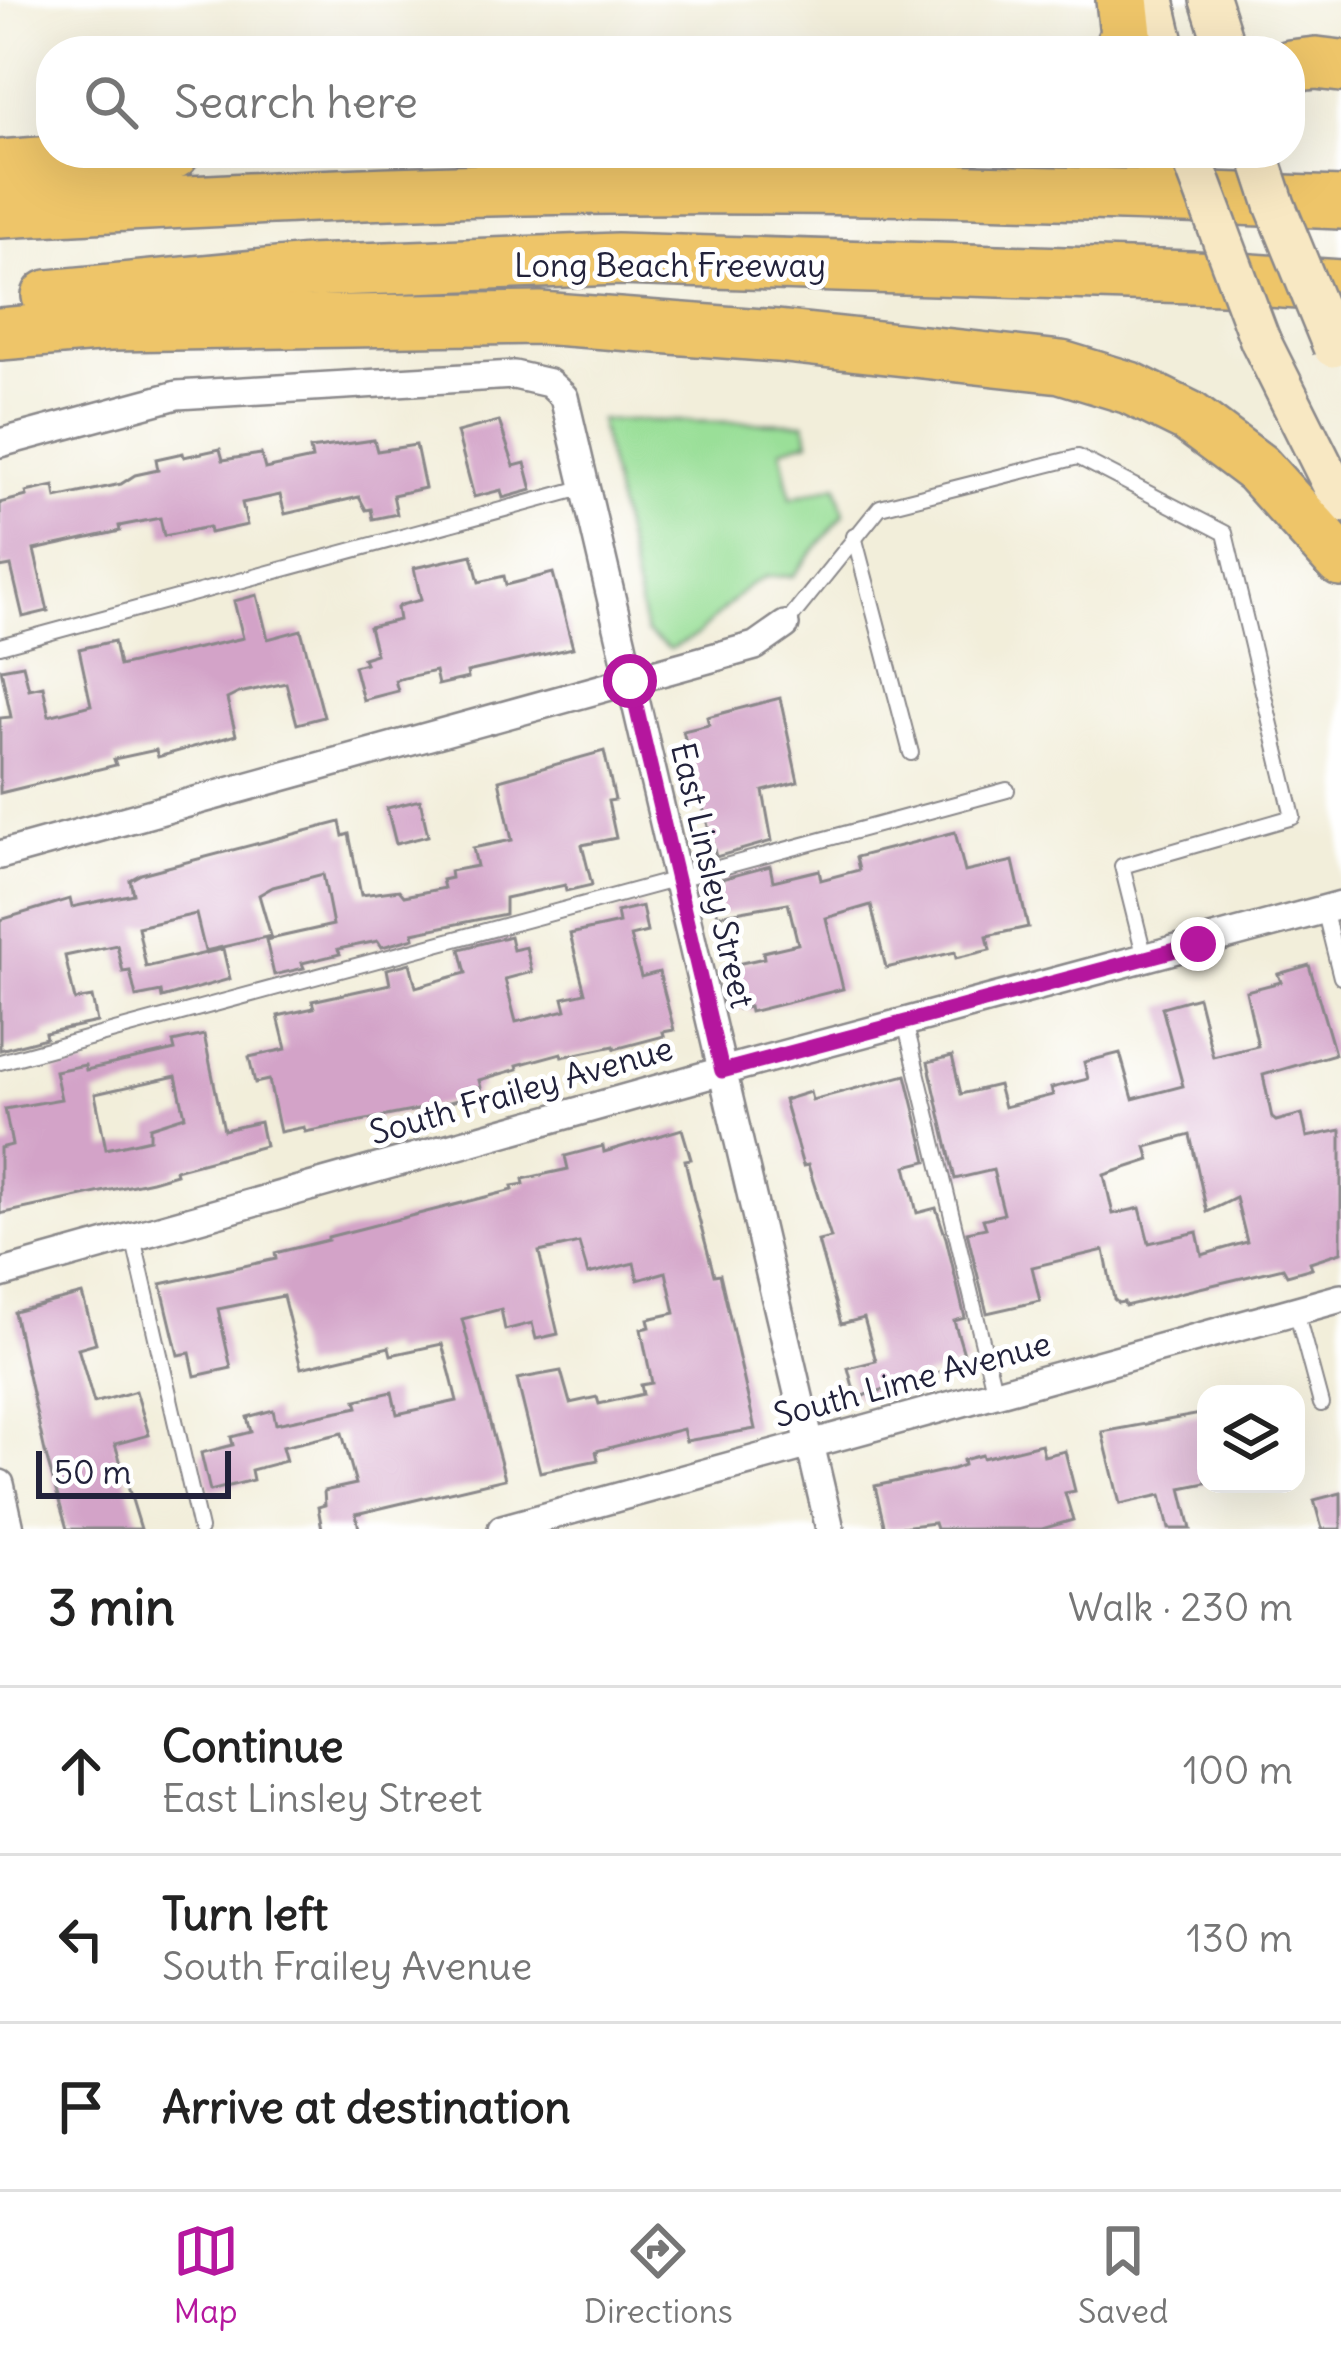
<!DOCTYPE html>
<meta charset="utf-8">
<style>
body{margin:0;font-family:Delius,sans-serif;background:#f2f2f2;color:#222}
.controls{position:absolute;right:36px;bottom:36px;display:grid;overflow:hidden;border-radius:24px;box-shadow:0 12px 48px #0002}
.controls button{width:108px;height:108px;display:grid;place-items:center;padding:0;border:0;border-bottom:3px solid #e0e0e0;background:#fff;color:#222;font:60px sans-serif}
.scale{position:absolute;left:36px;bottom:30px;width:195px;box-sizing:border-box;padding-left:12px;border:6px solid #22223b;border-top:0;font-size:33px;line-height:42px;white-space:nowrap;color:#22223b;-webkit-text-stroke:9px #fff;paint-order:stroke}
.stop{position:absolute;width:36px;height:36px;margin:-27px;border:9px solid #b5179e;border-radius:50%;background:#fff}
.stop.end{background:#b5179e;border-color:#fff;box-shadow:0 3px 12px #0008}
.list{margin:0;padding:0;list-style:none}
h2{display:flex;justify-content:space-between;align-items:center;height:156px;margin:0;padding:0 48px;font-size:51px}
h2 small{font-size:39px;font-weight:400;color:#767676}
.list li{display:grid;grid-template-columns:78px 1fr auto;gap:36px;align-items:center;box-sizing:border-box;height:168px;padding:0 48px;border-top:3px solid #e0e0e0}
.list b{display:block;font-size:45px;white-space:nowrap}
.list p{margin:0;font-size:39px;white-space:nowrap;color:#767676}
.list em{font-size:39px;font-style:normal;color:#767676}
.icon{flex:none;width:66px;height:66px;fill:none;stroke:currentColor;stroke-width:2;stroke-linecap:round;stroke-linejoin:round}
.map{position:relative;flex:none;width:1341px;height:1529px;overflow:hidden}
.search{position:absolute;background:#fff;box-shadow:0 12px 48px #0002;left:36px;right:36px;top:36px;height:132px;display:flex;align-items:center;gap:30px;box-sizing:border-box;padding:0 42px;border-radius:48px;color:#767676;font-size:45px}
.sheet{height:660px;background:#fff}
nav{display:flex;justify-content:space-around;align-items:center;box-sizing:border-box;height:168px;border-top:3px solid #e0e0e0;background:#fff;font-size:33px;color:#767676}
nav a{display:grid;justify-items:center;gap:6px}
nav .on{color:#b5179e}
.map>svg:first-child{display:block}
.green{fill:#9adf98;stroke:#5e806a;stroke-width:3}
.building{fill:#d3a3c8;fill-rule:evenodd}
.lines{fill:none;stroke-linecap:round;stroke-linejoin:round}
.lane-casing{stroke:#8a888a;stroke-width:18}
.street-casing{stroke:#8a888a;stroke-width:32}
.secondary-casing{stroke:#8a888a;stroke-width:44}
.highway-casing{stroke:#8a888a;stroke-width:56}
.lane{stroke:#fff;stroke-width:14}
.street{stroke:#fff;stroke-width:27}
.secondary{stroke:#f8e8c3;stroke-width:39}
.highway{stroke:#eec569;stroke-width:51}
.secondary-bridge-casing{stroke:#8a888a;stroke-width:44;stroke-linecap:butt}
.secondary-bridge{stroke:#f8e8c3;stroke-width:39}
.route{stroke:#b5179e;stroke-width:15}
.labels{text-anchor:middle;dominant-baseline:central;stroke-width:10;stroke-linejoin:round;paint-order:stroke}
.street-label{font-size:33px;fill:#22223b;stroke:#fff}
</style>
<div class="map">
<svg width="1341" height="1529" viewBox="0 0 1341 1529">
<rect width="100%" height="100%" fill="#fff"/>
<filter id="ink" filterUnits="userSpaceOnUse"><feTurbulence type="fractalNoise" baseFrequency=".00833" numOctaves="2"/><feDisplacementMap in="SourceGraphic" scale="24" xChannelSelector="R" yChannelSelector="G"/><feConvolveMatrix kernelMatrix="1 2 1 2 8 2 1 2 1" color-interpolation-filters="sRGB"/></filter>
<filter id="wash" filterUnits="userSpaceOnUse"><feTurbulence type="fractalNoise" baseFrequency=".004" numOctaves="4" result="noise"/><feDisplacementMap in="SourceGraphic" scale="48" xChannelSelector="R" yChannelSelector="G"/><feGaussianBlur stdDeviation="2.7" result="paint"/><feColorMatrix in="noise" values="0 0 0 0 0 0 0 0 0 0 0 0 0 0 0 0 0 1.4 0 .05"/><feComposite in="paint" operator="in"/></filter>
<g filter="url(#wash)">
<rect width="100%" height="100%" fill="#f2eeda"/>
<!-- green -->
<polygon class="green" points="599,420 805,423 809,441 781,449 791,498 837,485 844,514 793,576 765,577 747,587 696,636 670,649 646,633"/>
<g id="blocks">
<!-- building -->
<g class="building">
<polygon points="499,421 514,466 525,463 532,490 503,498 501,490 474,497 457,432"/>
<polygon points="374,440 377,451 416,445 425,488 393,495 397,514 373,519 371,509 366,510 359,497 285,514 280,495 242,503 247,525 210,533 209,527 164,536 160,518 119,526 120,531 34,550 48,611 23,617 11,566 0,568 0,503 27,496 26,492 54,486 56,498 121,484 135,475 158,470 156,459 183,453 184,457 220,449 223,460 261,454 265,469 312,459 310,449"/>
<polygon points="472,555 479,582 504,576 506,585 553,573 573,648 467,672 468,678 438,685 435,671 395,680 398,691 363,700 354,666 365,663 363,658 376,654 369,627 399,620 397,608 401,605 421,600 414,568"/>
<polygon points="257,595 268,639 301,630 324,717 297,724 286,683 239,693 227,699 236,735 158,757 156,750 114,759 116,765 0,793 0,718 11,717 1,669 23,665 29,689 43,686 49,716 91,705 79,649 114,641 119,666 243,638 234,601"/>
<polygon points="780,698 798,782 763,791 772,841 716,857 683,731 709,725 707,717"/>
<polygon points="604,751 615,800 608,801 616,838 582,845 592,885 566,891 565,885 505,898 505,914 413,933 414,938 382,947 378,941 338,949 340,954 302,963 304,968 274,975 266,940 333,925 323,874 273,887 259,895 271,936 205,951 196,914 138,927 146,967 223,949 230,979 162,998 161,992 136,997 130,971 123,972 117,945 65,956 75,1000 92,997 97,1022 45,1033 46,1038 0,1050 0,920 70,899 72,907 133,894 130,880 141,874 340,822 343,836 349,834 361,895 399,890 404,896 444,888 442,880 451,878 450,871 477,866 473,848 512,840 499,780"/>
<polygon points="420,800 428,836 396,844 387,808"/>
<polygon points="955,832 965,872 1013,861 1028,927 987,936 990,950 956,958 955,952 886,968 871,905 826,918 843,989 750,1012 749,1007 738,1009 728,966 764,958 763,952 798,944 788,903 718,915 712,889 723,887 721,879 770,866 773,881 819,870 821,880 859,870 856,857"/>
<polygon points="642,906 647,932 630,936 641,977 659,972 674,1030 663,1032 664,1036 615,1049 614,1046 562,1057 561,1053 517,1065 518,1069 479,1080 481,1088 474,1090 476,1095 427,1108 305,1132 304,1127 280,1132 269,1080 255,1083 249,1057 286,1049 278,1016 314,1008 312,1001 390,984 387,969 410,963 416,987 466,973 460,949 510,936 513,950 526,947 532,972 505,979 516,1022 566,1010 563,998 585,993 570,934 619,923 617,912"/>
<path d="M1309,965L1335,1054L1263,1075L1272,1118L1276,1121L1302,1114L1307,1137L1341,1130V1252L1310,1262L1312,1268L1287,1275L1283,1268L1125,1306L1124,1302L1118,1303L1114,1299L1104,1250L1032,1267L1040,1301L987,1313L967,1232L986,1228L983,1219L1004,1214L993,1170L955,1179L928,1062L952,1056L961,1094L998,1085L1004,1107L1053,1095L1051,1088L1088,1079L1084,1062L1120,1053L1133,1099L1183,1086L1162,1007L1198,997L1213,1057L1258,1046L1246,991L1281,982L1278,974ZM1190,1135L1207,1212L1236,1198L1247,1242L1202,1255L1197,1232L1149,1243L1140,1208L1113,1214L1104,1175L1150,1160L1146,1147Z"/>
<path d="M204,1035L224,1130L260,1122L265,1146L175,1170L176,1174L152,1181L0,1214V1148L12,1145L5,1109L61,1099L55,1071L85,1065L86,1070L175,1050L173,1042ZM176,1076L185,1116L150,1127V1139L106,1149L95,1094Z"/>
<polygon points="906,1075 927,1161 906,1166 917,1213 936,1208 946,1238 965,1318 954,1321 967,1364 856,1398 848,1368 876,1361 864,1318 841,1324 818,1241 831,1238 808,1165 803,1166 784,1100 810,1092 812,1100"/>
<polygon points="682,1129 691,1159 685,1160 694,1200 714,1275 720,1274 755,1429 686,1441 683,1429 596,1451 598,1460 540,1472 517,1379 561,1371 570,1403 597,1397 599,1404 643,1394 641,1385 652,1383 641,1329 650,1327 648,1319 675,1313 666,1272 638,1280 634,1263 588,1274 579,1243 539,1252 558,1334 536,1339 532,1323 505,1330 501,1309 462,1319 505,1479 356,1514 359,1529 322,1529 318,1507 325,1505 324,1491 356,1484 342,1433 282,1447 286,1461 251,1470 253,1480 210,1491 201,1453 233,1445 231,1437 251,1432 247,1417 273,1410 276,1424 358,1407 356,1400 392,1392 397,1414 457,1401 450,1373 442,1344 391,1355 389,1347 301,1368 283,1296 218,1309 231,1368 195,1376 190,1353 178,1355 161,1284 276,1259 275,1253 328,1240 328,1237 513,1190 512,1186 524,1184 523,1179 568,1169 565,1156 603,1146 604,1152"/>
<polygon points="82,1294 96,1343 78,1348 94,1403 136,1391 149,1435 115,1444 141,1529 67,1529 45,1452 14,1312"/>
<polygon points="1206,1413 1206,1483 1181,1488 1191,1529 1169,1529 1161,1495 1120,1504 1102,1432"/>
<polygon points="1041,1444 1044,1456 1065,1451 1075,1491 1065,1493 1073,1520 1042,1529 936,1529 934,1523 885,1529 875,1486 953,1469 964,1465 963,1460 982,1455 983,1458"/>
<polygon points="1341,1493 1341,1529 1322,1529 1314,1500"/>
</g>
</g>
</g>
<g filter="url(#ink)">
<use href="#blocks" fill-opacity="0" stroke="#8a888a" stroke-width="3"/>
<g class="lines">
<defs>
<g id="lane">
<polyline points="854,536 911,753"/>
<polyline points="785,625 880,507 1078,457 1225,533 1293,817 1122,866 1145,958"/>
<polyline points="0,646 586,487"/>
<polyline points="1324,909 1341,977"/>
<polyline points="905,1022 995,1394"/>
<polyline points="0,1062 1007,790"/>
<polyline points="133,1237 200,1529"/>
<polyline points="1296,1311 1321,1404"/>
</g>
<g id="street">
<polyline points="0,443 177,395 514,375 549,383 564,397 830,1529"/>
<polyline points="0,855 755,646 785,625"/>
<polyline points="0,1274 722,1071 1341,905"/>
<polyline points="0,1484 10,1529"/>
<polyline points="502,1529 1341,1298"/>
</g>
<g id="secondary">
<polyline points="1154,0 1166,51"/>
<polyline points="1210,0 1226,51"/>
<polyline points="1260,340 1341,502"/>
</g>
<g id="highway">
<polyline points="1119,51 1126,34 1122,0"/>
<polyline points="1290,66 1316,63 1341,66"/>
<polyline points="0,166 173,153"/>
<path d="M0,212C205,201 410,189 616,188C858,186 1100,193 1341,203"/>
<polyline points="48,296 308,271 617,259 1223,278 1341,286"/>
<polyline points="0,334 109,325 540,318 777,336 1061,367 1130,388 1189,417 1257,468 1341,561"/>
</g>
</defs>
<!-- lane casing -->
<use href="#lane" class="lane-casing"/>
<!-- street casing -->
<use href="#street" class="street-casing"/>
<!-- secondary casing -->
<use href="#secondary" class="secondary-casing"/>
<!-- highway casing -->
<use href="#highway" class="highway-casing"/>
<!-- lane -->
<use href="#lane" class="lane"/>
<!-- street -->
<use href="#street" class="street"/>
<!-- secondary -->
<use href="#secondary" class="secondary"/>
<!-- highway -->
<use href="#highway" class="highway"/>
<defs>
<g id="secondary-bridge">
<polyline points="1190,153 1260,340"/>
<polyline points="1258,153 1275,205 1333,347"/>
</g>
</defs>
<!-- secondary-bridge casing -->
<use href="#secondary-bridge" class="secondary-bridge-casing"/>
<!-- secondary-bridge -->
<use href="#secondary-bridge" class="secondary-bridge"/>
</g>
</g>
<g class="lines" filter="url(#ink)">
<!-- route -->
<polyline class="route" points="630,681 722,1071 1198,944"/>
</g>
<g class="labels">
<!-- street labels -->
<g class="street-label">
<text x="670" y="265">Long Beach Freeway</text>
<text transform="translate(713 875) rotate(77)">East Linsley Street</text>
<text transform="translate(521 1090) rotate(-16)">South Frailey Avenue</text>
<text transform="translate(912 1379) rotate(-15)">South Lime Avenue</text>
</g>
</g>
</svg>
<div class="controls">
<button><svg class="icon" aria-label="layers" viewBox="0 0 24 24"><path d="M12 4l9 5-9 5-9-5zM3 14l9 5 9-5"/></svg></button>
</div>
<div class="scale">50 m</div>
<div class="stop" style="left:630px;top:681px"></div>
<div class="stop end" style="left:1198px;top:944px"></div>
<div class="search"><svg class="icon" aria-label="search" viewBox="0 0 24 24"><circle cx="10" cy="10" r="6"/><path d="M15 15l6 6"/></svg>Search here</div>
</div>
<section class="sheet">
<h2>3 min<small>Walk · 230 m</small></h2>
<ul class="list">
<li><svg class="icon" aria-label="ahead" viewBox="0 0 24 24"><path d="M12 20V5M6 11l6-6 6 6"/></svg><div><b>Continue</b><p>East Linsley Street</p></div><em>100 m</em></li>
<li><svg class="icon" aria-label="left" viewBox="0 0 24 24"><path d="M17 20v-9H6M10 6l-5 5 5 5"/></svg><div><b>Turn left</b><p>South Frailey Avenue</p></div><em>130 m</em></li>
<li><svg class="icon" aria-label="arrive" viewBox="0 0 24 24"><path d="M6 21V4h12l-3 4 3 4H6"/></svg><div><b>Arrive at destination</b></div></li>
</ul>
</section>
<nav>
<a class="on"><svg class="icon" aria-label="map" viewBox="0 0 24 24"><path d="M3 6l6-2 6 2 6-2v14l-6 2-6-2-6 2zM9 4v14M15 6v14"/></svg>Map</a>
<a><svg class="icon" aria-label="directions" viewBox="0 0 24 24"><path d="M12 3l9 9-9 9-9-9zM9 14v-3h6M13 9l2 2-2 2"/></svg>Directions</a>
<a><svg class="icon" aria-label="saved" viewBox="0 0 24 24"><path d="M7 4h10v16l-5-4-5 4z"/></svg>Saved</a>
</nav>
